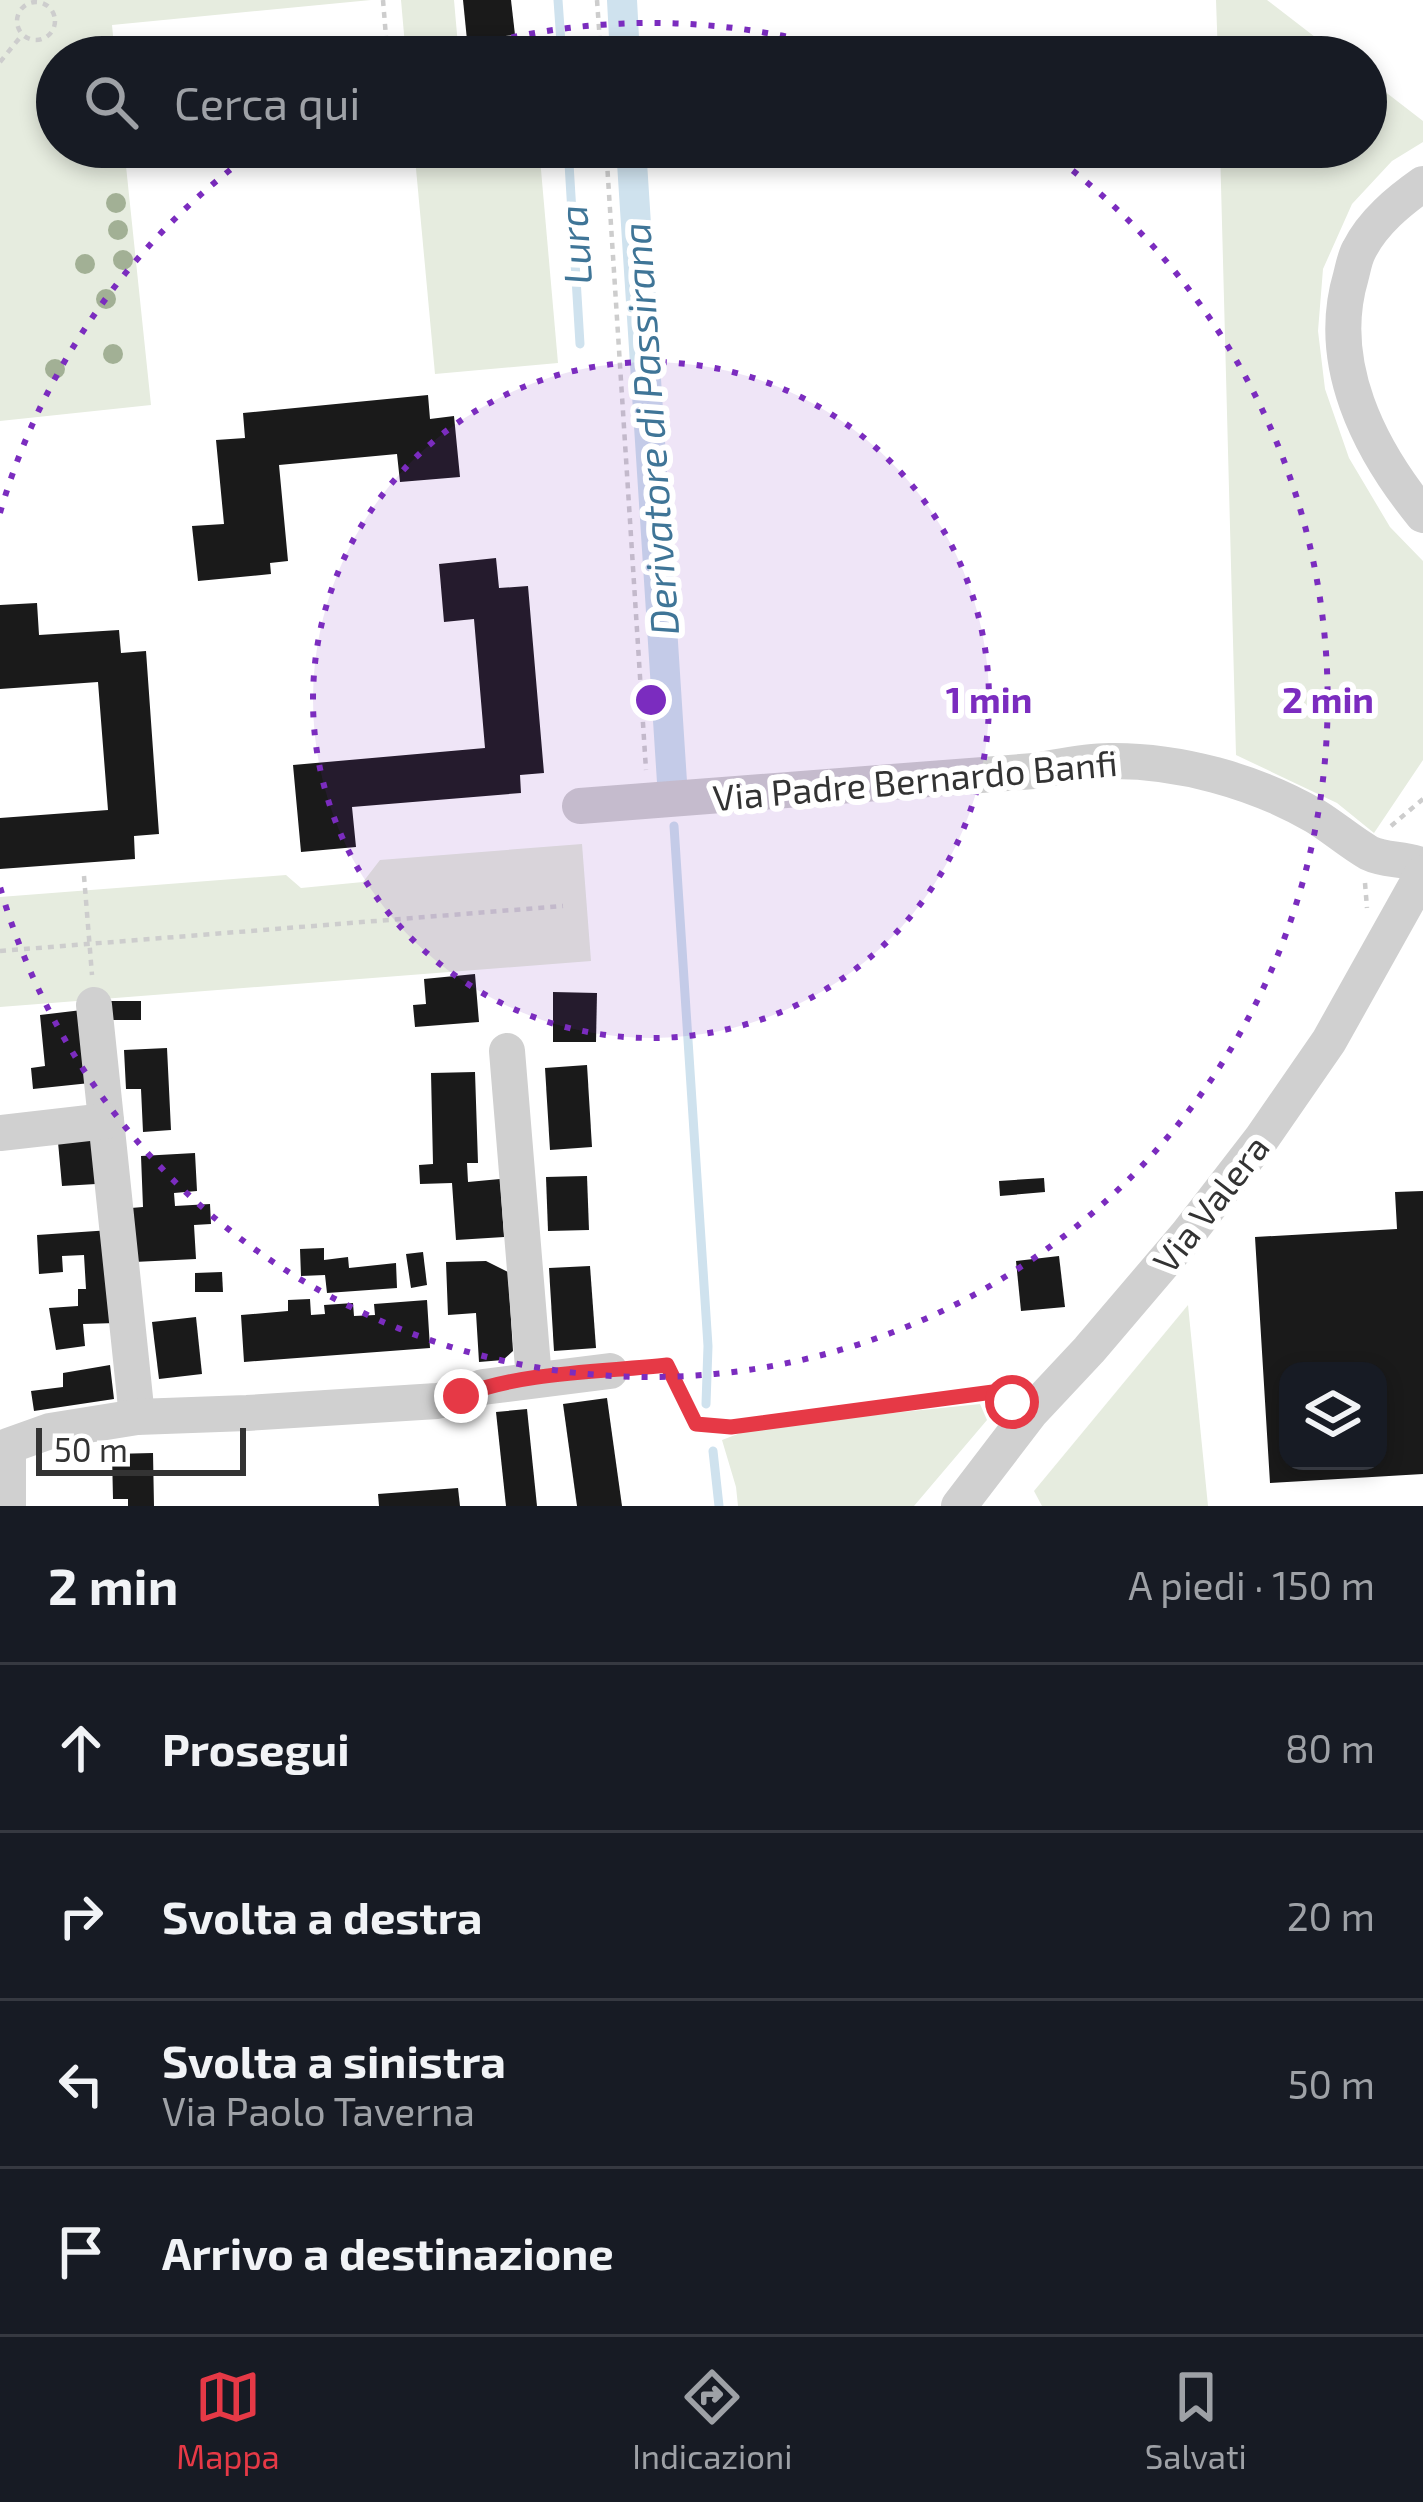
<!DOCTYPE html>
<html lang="it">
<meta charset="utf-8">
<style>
body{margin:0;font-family:"Exo 2",sans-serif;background:#20242c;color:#f1f3f6}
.controls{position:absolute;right:36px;bottom:36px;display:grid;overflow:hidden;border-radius:24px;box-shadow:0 6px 18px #0003}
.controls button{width:108px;height:108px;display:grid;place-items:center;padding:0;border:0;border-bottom:3px solid #363941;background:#171b24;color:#f1f3f6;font:60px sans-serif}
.scale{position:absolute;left:36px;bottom:30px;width:210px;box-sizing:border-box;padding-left:12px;border:6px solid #333;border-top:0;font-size:33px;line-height:42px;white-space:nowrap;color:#333;-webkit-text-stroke:9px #fff;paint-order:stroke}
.stop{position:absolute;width:36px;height:36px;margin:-27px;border:9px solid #e63946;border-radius:50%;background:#fff}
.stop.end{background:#e63946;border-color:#fff;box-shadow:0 3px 12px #0008}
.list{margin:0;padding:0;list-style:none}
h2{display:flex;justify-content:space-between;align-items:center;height:156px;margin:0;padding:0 48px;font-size:51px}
h2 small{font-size:39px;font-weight:400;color:#9ea1a6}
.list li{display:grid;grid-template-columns:78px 1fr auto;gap:36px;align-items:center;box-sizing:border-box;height:168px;padding:0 48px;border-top:3px solid #363941}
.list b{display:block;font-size:45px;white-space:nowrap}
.list p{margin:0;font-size:39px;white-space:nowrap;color:#9ea1a6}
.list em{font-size:39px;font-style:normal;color:#9ea1a6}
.icon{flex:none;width:66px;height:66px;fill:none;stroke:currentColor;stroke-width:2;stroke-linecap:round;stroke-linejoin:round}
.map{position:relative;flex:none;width:1423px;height:1506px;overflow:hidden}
.search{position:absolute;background:#171b24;box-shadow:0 6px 18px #0003;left:36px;right:36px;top:36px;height:132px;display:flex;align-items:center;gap:30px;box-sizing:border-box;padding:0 42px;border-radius:66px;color:#9ea1a6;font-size:45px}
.sheet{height:828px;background:#171b24}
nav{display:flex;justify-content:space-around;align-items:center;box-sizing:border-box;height:168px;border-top:3px solid #363941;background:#171b24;font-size:33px;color:#9ea1a6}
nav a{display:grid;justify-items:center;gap:6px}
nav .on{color:#e63946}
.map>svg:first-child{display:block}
.green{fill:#e6ecdf}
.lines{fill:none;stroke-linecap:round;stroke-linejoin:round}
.stream{stroke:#cfe2ee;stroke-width:9}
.canal{stroke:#cfe2ee;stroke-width:30}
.building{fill:#1a1a1a;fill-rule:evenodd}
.path{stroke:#cdcdcd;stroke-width:4.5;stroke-dasharray:6 6;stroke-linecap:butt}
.minor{stroke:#d0d0d0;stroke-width:36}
.tree{fill:#a2b095}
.route{stroke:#e63946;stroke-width:15}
.ring{fill:none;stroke:#7b2cbf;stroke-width:6;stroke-dasharray:6 12}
.labels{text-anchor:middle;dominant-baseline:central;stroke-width:12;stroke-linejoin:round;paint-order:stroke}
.street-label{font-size:36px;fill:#333;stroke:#fff}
.water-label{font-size:39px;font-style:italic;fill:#3f7597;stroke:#fff}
.centre{fill:#7b2cbf;stroke:#fff;stroke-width:6}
.ring-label{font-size:36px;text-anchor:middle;font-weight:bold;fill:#7b2cbf;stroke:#fff;stroke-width:12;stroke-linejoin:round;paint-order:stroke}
</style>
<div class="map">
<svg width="1423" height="1506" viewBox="0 0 1423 1506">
<rect width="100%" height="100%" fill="#fff"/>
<!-- green -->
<g class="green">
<polygon points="0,0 371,0 112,25 115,57 57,57 57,147 124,147 151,405 0,421"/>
<polygon points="401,0 454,0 459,57 406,57"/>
<polygon points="1216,0 1267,0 1341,57 1218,57"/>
<polygon points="1366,77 1423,121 1423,142 1392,161 1352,204 1323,269 1318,331 1325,389 1349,458 1390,527 1423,561 1423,760 1374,833 1337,803 1236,755 1220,147 1366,147"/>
<polygon points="414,147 539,147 558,363 435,374"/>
<polygon points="582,844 591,961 0,1007 0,897 286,875 301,888 363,882 380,860"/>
<polygon points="1188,1305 1208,1506 1042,1506 1034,1491"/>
<polygon points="980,1404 987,1420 914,1506 738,1506 736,1487 722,1440 756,1427"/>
</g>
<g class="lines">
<!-- stream -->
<g class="stream">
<polyline points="558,0 562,57"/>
<polyline points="568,147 580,344"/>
<polyline points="674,826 708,1346 706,1404"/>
<polyline points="713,1451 719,1506"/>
</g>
<!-- canal -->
<g class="canal">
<polyline points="622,0 625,57"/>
<polyline points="631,147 672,782"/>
</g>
</g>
<!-- building -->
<g class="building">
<polygon points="463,0 511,0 515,35 467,40"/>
<polygon points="428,395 430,419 454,416 460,477 400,482 397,454 279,465 288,561 270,563 271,574 198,581 192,526 224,524 216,440 245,438 243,413"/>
<polygon points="496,558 499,588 528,586 544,773 520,775 521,793 352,807 356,847 301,852 293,765 485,748 474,619 444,622 439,564"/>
<polygon points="37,603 39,635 119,630 121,653 146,651 159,834 134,836 135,859 0,869 0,818 108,810 98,682 0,689 0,605"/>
<polygon points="475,974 479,1022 415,1027 413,1005 426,1004 424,979"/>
<polygon points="553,992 597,993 596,1042 553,1042"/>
<rect x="109" y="1001" width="32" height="19"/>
<polygon points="82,1010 90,1083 33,1089 31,1068 45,1066 40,1015"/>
<polygon points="167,1048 171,1130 143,1132 141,1089 126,1089 124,1050"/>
<polygon points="587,1065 592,1147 550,1150 545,1068"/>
<polygon points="475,1072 478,1163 467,1163 468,1182 500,1179 504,1237 456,1240 452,1183 420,1184 419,1165 433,1164 431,1073"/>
<polygon points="93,1139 96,1184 62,1186 58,1142"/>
<polygon points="195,1153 197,1191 174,1193 175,1206 210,1204 211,1224 194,1225 196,1259 134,1262 131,1208 143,1207 141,1156"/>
<polygon points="587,1176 589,1230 548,1231 546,1177"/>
<polygon points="1044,1178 1045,1192 1000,1196 999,1181"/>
<path d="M1423,1191V1474L1270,1483L1255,1237L1397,1229L1395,1192ZM1288,1371H1378V1461H1288Z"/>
<polygon points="111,1230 116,1323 83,1324 85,1346 56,1350 49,1308 78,1306 78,1289 86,1289 84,1255 62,1256 63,1272 39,1274 37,1235"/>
<polygon points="324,1248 324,1260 348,1257 349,1268 396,1263 397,1288 327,1293 325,1275 301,1276 300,1249"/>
<polygon points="423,1252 427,1285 411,1288 406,1254"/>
<polygon points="1059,1256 1065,1307 1021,1311 1016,1261"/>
<polygon points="486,1261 508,1272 513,1351 503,1360 479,1362 476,1313 448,1315 446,1262"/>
<polygon points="590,1266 596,1348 554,1351 549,1268"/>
<polygon points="222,1272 223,1292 195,1292 195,1273"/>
<polygon points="310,1299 311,1315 325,1314 324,1305 353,1303 354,1316 375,1315 374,1304 427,1300 430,1348 244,1362 241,1315 288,1311 288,1300"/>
<polygon points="196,1317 202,1374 159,1379 152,1322"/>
<polygon points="110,1365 114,1399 34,1411 31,1391 63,1387 63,1373"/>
<polygon points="607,1398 622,1506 577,1506 563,1404"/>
<polygon points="527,1409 537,1506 506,1506 496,1412"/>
<polygon points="153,1453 154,1506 128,1506 128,1499 113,1499 112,1454"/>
<polygon points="458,1488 460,1506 379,1506 378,1494"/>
</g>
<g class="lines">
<!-- path -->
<g class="path">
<polyline points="383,0 386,37"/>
<polyline points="597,0 601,57"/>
<circle cx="36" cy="21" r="19"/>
<polyline points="0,62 22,35"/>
<polyline points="606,147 646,770"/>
<polyline points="1391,826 1423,799"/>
<polyline points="84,876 92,975"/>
<polyline points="1365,883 1367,908"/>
<polyline points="0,951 563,906"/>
<polyline points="640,1368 667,1365 696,1425 731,1427 993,1392 1002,1397"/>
</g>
<!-- minor -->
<g class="minor">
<path d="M1423,184C1399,201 1373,222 1359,250C1355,257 1353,268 1351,276C1325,363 1369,449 1423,515"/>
<path d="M580,806L1034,771C1059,767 1084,761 1109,761C1178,760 1255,781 1315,816C1333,827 1350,842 1369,853C1385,861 1406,858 1423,866"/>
<polyline points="94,1005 137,1417"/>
<polyline points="507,1051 534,1379"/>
<polyline points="0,1133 106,1121"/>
<polyline points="8,1506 8,1446 50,1431 137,1417 247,1413 437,1401 461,1396 483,1387 610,1371"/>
<polyline points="959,1506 1030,1413 1089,1350 1187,1235 1262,1138 1329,1041 1423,873"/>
</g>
</g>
<!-- trees -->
<g class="tree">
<circle cx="116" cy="203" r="10"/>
<circle cx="118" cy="230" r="10"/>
<circle cx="123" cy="260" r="10"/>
<circle cx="85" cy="264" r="10"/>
<circle cx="106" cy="299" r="10"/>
<circle cx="113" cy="354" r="10"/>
<circle cx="55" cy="369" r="10"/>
</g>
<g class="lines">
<!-- route -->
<path class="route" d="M461,1396C519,1372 603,1372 667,1365L696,1424L731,1427L993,1392L1012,1402"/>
</g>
<!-- distance rings -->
<circle cx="651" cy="700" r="338" fill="#7b2cbf" fill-opacity=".12"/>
<g class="ring">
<circle cx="651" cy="700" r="338"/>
<path d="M0 513A677 677 0 0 1 258 149M442 56A677 677 0 0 1 860 56M1044 149A677 677 0 1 1 0 887"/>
</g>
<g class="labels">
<!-- street labels -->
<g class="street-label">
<text transform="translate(915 779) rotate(-5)">Via Padre Bernardo Banfi</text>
<text transform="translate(1210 1203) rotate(-52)">Via Valera</text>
</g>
<!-- water labels -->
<g class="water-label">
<text transform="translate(574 245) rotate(-94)">Lura</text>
<text transform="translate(649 429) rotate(-94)">Derivatore di Passirana</text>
</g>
</g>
<circle cx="651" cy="700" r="18" class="centre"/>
<g class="ring-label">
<text x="989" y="713">1 min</text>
<text x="1328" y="713">2 min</text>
</g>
</svg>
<div class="controls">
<button><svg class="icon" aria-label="layers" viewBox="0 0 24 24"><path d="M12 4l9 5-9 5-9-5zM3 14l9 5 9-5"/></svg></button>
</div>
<div class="scale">50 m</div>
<div class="stop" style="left:1012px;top:1402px"></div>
<div class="stop end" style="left:461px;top:1396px"></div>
<div class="search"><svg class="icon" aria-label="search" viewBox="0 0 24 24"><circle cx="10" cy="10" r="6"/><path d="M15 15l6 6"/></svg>Cerca qui</div>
</div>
<section class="sheet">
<h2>2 min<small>A piedi · 150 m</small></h2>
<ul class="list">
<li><svg class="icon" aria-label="ahead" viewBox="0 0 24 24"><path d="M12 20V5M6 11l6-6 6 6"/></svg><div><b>Prosegui</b></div><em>80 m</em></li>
<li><svg class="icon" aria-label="right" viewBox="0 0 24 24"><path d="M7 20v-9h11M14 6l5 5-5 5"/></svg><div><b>Svolta a destra</b></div><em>20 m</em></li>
<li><svg class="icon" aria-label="left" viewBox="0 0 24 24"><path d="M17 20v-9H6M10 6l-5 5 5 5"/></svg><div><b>Svolta a sinistra</b><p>Via Paolo Taverna</p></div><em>50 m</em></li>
<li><svg class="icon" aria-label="arrive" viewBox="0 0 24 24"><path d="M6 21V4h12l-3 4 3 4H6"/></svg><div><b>Arrivo a destinazione</b></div></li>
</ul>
</section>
<nav>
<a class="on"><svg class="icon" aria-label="map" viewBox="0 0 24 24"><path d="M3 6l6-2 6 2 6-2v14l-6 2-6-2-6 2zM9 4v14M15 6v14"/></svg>Mappa</a>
<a><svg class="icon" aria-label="directions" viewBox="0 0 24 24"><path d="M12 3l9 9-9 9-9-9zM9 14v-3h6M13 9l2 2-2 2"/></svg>Indicazioni</a>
<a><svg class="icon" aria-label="saved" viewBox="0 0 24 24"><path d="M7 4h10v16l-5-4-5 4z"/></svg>Salvati</a>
</nav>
